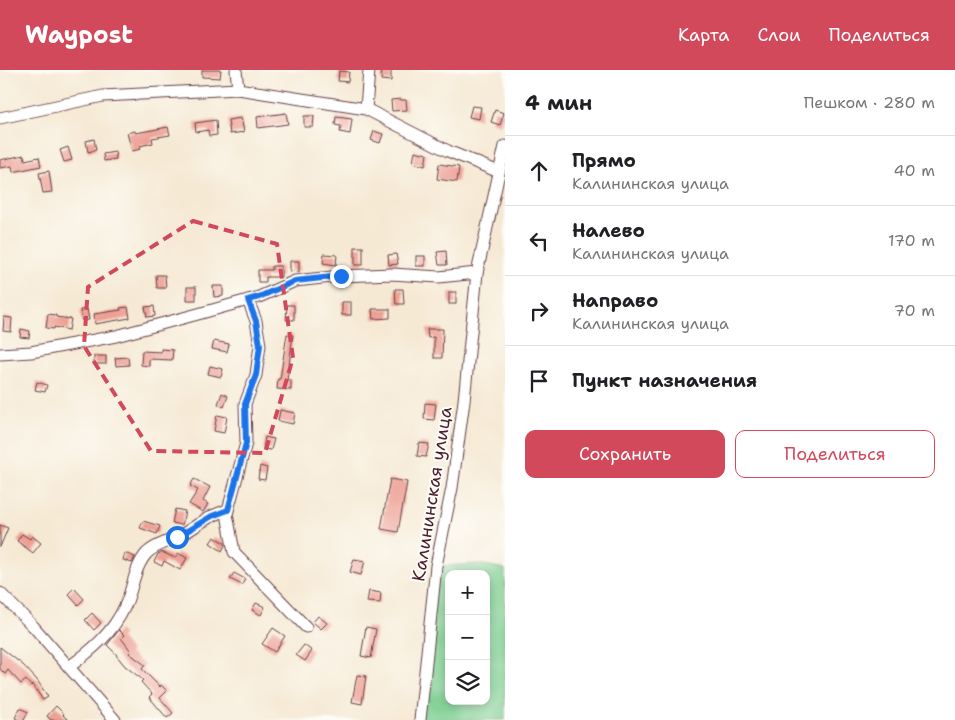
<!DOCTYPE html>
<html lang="ru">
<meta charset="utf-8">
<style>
body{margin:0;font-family:"Shantell Sans",sans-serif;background:#f2f2f2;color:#202124}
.controls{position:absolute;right:15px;bottom:15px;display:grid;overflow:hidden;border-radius:10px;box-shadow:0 2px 8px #0003}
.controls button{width:45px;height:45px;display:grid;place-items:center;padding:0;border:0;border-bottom:1px solid #e0e0e0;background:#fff;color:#202124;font:25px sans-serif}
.stop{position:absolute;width:15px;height:15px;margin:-11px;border:4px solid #1a73e8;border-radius:50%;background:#fff}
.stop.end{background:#1a73e8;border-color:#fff;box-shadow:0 1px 5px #0008}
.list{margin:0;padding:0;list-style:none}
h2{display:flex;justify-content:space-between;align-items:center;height:65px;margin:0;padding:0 20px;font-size:21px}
h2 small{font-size:16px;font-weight:400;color:#757577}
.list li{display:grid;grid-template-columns:32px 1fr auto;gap:15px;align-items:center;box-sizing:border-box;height:70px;padding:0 20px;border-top:1px solid #e0e0e0}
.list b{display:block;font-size:19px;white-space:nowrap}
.list p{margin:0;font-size:16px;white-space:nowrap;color:#757577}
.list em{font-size:16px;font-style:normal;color:#757577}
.actions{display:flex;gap:10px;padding:15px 20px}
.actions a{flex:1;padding:11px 0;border:1px solid #d1495b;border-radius:10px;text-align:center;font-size:18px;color:#d1495b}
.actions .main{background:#d1495b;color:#fff}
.icon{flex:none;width:28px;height:28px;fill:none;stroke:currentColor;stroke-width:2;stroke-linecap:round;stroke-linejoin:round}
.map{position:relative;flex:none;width:505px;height:650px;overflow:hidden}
header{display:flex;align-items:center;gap:30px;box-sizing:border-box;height:70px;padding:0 25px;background:#d1495b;color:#fff}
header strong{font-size:24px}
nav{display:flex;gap:28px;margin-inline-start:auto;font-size:18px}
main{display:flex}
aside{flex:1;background:#fff}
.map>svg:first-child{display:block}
.green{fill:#7cce90;stroke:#63765e;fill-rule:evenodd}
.building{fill:#eea095}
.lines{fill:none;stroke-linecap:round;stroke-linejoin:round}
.minor-casing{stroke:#643d44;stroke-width:13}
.minor{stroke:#fff;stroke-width:11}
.route{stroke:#1a73e8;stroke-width:6}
.marked{fill:none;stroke:#d1495b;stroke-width:4;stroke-dasharray:10 6;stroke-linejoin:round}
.labels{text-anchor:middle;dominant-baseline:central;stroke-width:4;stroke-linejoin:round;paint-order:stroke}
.street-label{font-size:18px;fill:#4a1f2b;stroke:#fdfcf7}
</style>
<header>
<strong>Waypost</strong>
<nav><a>Карта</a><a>Слои</a><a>Поделиться</a></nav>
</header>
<main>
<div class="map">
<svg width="505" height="650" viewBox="0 0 505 650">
<rect width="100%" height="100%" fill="#fdfcf7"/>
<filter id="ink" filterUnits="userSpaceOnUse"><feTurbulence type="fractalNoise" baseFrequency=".02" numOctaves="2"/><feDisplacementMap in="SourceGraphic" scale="10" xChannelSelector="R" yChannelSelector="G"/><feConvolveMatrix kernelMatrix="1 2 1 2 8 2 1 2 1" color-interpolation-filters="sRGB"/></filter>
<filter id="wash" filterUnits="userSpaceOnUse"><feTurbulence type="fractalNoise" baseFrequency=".0096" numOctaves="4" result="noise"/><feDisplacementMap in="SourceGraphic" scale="20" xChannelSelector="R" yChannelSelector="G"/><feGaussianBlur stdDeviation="1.12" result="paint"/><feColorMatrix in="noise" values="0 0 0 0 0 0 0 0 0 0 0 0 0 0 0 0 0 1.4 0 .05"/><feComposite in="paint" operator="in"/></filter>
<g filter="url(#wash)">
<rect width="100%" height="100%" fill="#f6e9d4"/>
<!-- green -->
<path class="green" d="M479,494L505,499V650H420L436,496ZM449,504H486V631H449Z"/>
<g id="blocks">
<!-- building -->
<g class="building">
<polygon points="202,0 221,0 220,8 202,7"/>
<polygon points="382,0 391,0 391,11 381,10"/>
<polygon points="339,1 349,2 348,12 338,11"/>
<polygon points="401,29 401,30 406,30 407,40 392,41 391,30"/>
<polygon points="472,36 481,37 479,49 469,47"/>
<polygon points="495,40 504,43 500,55 491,52"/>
<polygon points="286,43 288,54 258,58 257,47"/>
<polygon points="304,46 314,46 313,57 304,57"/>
<polygon points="336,47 352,49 350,64 340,62 341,56 335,55"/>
<polygon points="241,48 244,62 230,64 228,50"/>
<polygon points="216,50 217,65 209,66 208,60 196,62 195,53"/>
<polygon points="168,57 170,65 152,68 153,73 140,76 141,79 132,81 127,63 135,61 136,63"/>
<polygon points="374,61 383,64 380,73 371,70"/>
<polygon points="94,69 96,80 88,82 86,71"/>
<polygon points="68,77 72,90 64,92 60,80"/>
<polygon points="415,81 427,84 425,96 413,93"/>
<polygon points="115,82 116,89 104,91 103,84"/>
<polygon points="24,85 25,90 39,87 41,96 13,102 12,96 0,98 0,90"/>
<polygon points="439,94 459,97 457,112 437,109"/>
<polygon points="49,101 52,122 43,123 39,103"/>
<rect x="355" y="177" width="8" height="18"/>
<polygon points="446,181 447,195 439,195 437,182"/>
<polygon points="324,184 337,185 336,195 323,193"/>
<polygon points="396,184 398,194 389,195 388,185"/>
<rect x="416" y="186" width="9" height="10"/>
<polygon points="290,191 299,191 299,202 290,201"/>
<polygon points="272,196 281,196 281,207 266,207 266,212 258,212 258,200 272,200"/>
<polygon points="156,205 165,205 166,218 157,218"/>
<polygon points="213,216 223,216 223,226 214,227"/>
<rect x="187" y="217" width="9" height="13"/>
<polygon points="395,219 403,219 404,234 396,234"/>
<rect x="449" y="222" width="7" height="12"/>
<rect x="342" y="232" width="9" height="13"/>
<polygon points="287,235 294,235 294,250 286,250"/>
<polygon points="154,236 155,246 147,247 145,237"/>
<polygon points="128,237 130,248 95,254 94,244 121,240 120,238"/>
<polygon points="87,239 89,250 82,251 80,240"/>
<polygon points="372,239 390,239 390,248 373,249"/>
<polygon points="48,244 56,245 56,247 71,249 69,260 54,257 54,259 46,258"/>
<polygon points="4,247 12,248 11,262 3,261"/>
<polygon points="21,259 30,261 29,268 20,267"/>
<polygon points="427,259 443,259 442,288 434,288 434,267 428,268"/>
<polygon points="287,264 293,265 287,310 291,310 291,320 277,319 278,309 280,309"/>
<polygon points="214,271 229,274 227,282 212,279"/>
<polygon points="161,279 173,280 172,290 149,289 149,296 141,295 142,281 161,282"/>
<rect x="94" y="286" width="12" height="8"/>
<polygon points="128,287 129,295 116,296 115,288"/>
<polygon points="210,296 223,299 221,307 208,304"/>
<polygon points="37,312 47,315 45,322 35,320"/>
<polygon points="222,323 228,326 224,337 218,334"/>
<polygon points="425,333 436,334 434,350 424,349"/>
<polygon points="280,340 295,343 293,354 278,351"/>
<polygon points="217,345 227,347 224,363 214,361"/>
<polygon points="265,367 274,369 271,380 263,379"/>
<polygon points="419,373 429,374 426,387 417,386"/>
<polygon points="260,396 267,398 265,410 258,409"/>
<polygon points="194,409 210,417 203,431 208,434 203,442 189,434 198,420 190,416"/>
<polygon points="390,409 407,412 398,462 381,459"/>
<polygon points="175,439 185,441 182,455 172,453"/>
<polygon points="143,451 160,456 157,464 140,458"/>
<polygon points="0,455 8,458 0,477"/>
<polygon points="22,464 30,469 32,466 41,473 33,483 17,471"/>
<polygon points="214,467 225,473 225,475 222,481 210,473"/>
<polygon points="162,482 175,488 178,483 187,488 180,500 164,491 162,496 154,492 158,484"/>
<polygon points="125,483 135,487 132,493 123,490"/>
<polygon points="354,489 365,491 361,505 350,502"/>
<polygon points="234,503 245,509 242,515 230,509"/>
<polygon points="74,518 84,529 78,535 68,524"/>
<polygon points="369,521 381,523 380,533 367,532"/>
<polygon points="256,533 265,537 261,545 252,540"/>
<polygon points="92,543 101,553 94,560 85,550"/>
<polygon points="318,546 327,553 321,559 313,552"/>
<polygon points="366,557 376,559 371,588 361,586"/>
<polygon points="273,558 285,566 275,582 262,574"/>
<polygon points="119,560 124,565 121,568 131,581 129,583 145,595 142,599 160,617 161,615 167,621 160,628 173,643 167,648 149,627 152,624 141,612 143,610 125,596 116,585 117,585 107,575"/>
<polygon points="304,575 312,581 305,591 296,585"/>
<polygon points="0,577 23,595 37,610 48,627 43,630 32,614 31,616 26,610 21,614 8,600 5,604 0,599"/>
<polygon points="357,605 366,606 362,634 352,632"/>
<polygon points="56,636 64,644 63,645 68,650 51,650 47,646"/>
<polygon points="20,638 28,642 24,650 19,650 15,648"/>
</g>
</g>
</g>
<g filter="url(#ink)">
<use href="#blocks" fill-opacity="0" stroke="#643d44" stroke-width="1"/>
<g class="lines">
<defs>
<g id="minor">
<polyline points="236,0 238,19"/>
<polyline points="366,39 369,0"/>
<polyline points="0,48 103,26 238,19 366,39 448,81 499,102"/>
<polyline points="248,230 256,251 260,275 256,305 245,334 246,373 227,444 234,482 306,557"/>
<polyline points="0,284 31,282 116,266 198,244 259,227 295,211 341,206 392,204 439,207 477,203"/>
<polyline points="0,523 33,556 115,650"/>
<path d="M69,597C92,580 113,563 125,536C133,519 134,497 147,483C155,475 168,472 178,467C189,461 199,453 210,447C216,444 222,442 228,440"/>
<polyline points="420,650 436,496 452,418 464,331 477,203 505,76"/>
</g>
</defs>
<!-- minor casing -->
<use href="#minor" class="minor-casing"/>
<!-- minor -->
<use href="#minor" class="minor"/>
</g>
</g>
<g class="lines" filter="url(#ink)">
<!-- route -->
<polyline class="route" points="177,467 212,446 228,440 246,373 245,334 256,305 260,275 256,251 248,230 259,227 295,211 341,206"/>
</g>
<!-- marked area -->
<path class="marked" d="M193,151L277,174L293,288L265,383L151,381L84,276L88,217Z"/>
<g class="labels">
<!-- street labels -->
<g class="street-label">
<text transform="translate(432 424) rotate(-81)">Калининская улица</text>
</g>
</g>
</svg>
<div class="controls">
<button>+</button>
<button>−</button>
<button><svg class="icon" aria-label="layers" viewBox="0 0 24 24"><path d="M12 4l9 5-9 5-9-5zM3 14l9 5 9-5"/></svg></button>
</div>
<div class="stop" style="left:177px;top:467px"></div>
<div class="stop end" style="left:341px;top:206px"></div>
</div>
<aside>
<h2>4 мин<small>Пешком · 280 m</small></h2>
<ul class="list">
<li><svg class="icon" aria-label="ahead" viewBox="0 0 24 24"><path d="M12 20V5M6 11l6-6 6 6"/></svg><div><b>Прямо</b><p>Калининская улица</p></div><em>40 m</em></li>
<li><svg class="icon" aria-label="left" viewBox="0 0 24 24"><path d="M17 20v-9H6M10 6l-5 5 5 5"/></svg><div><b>Налево</b><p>Калининская улица</p></div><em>170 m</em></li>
<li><svg class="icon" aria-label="right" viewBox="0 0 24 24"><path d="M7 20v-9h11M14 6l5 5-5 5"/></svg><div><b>Направо</b><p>Калининская улица</p></div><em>70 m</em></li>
<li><svg class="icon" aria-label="arrive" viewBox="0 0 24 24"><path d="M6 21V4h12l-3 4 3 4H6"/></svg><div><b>Пункт назначения</b></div></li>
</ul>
<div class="actions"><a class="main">Сохранить</a><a>Поделиться</a></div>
</aside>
</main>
